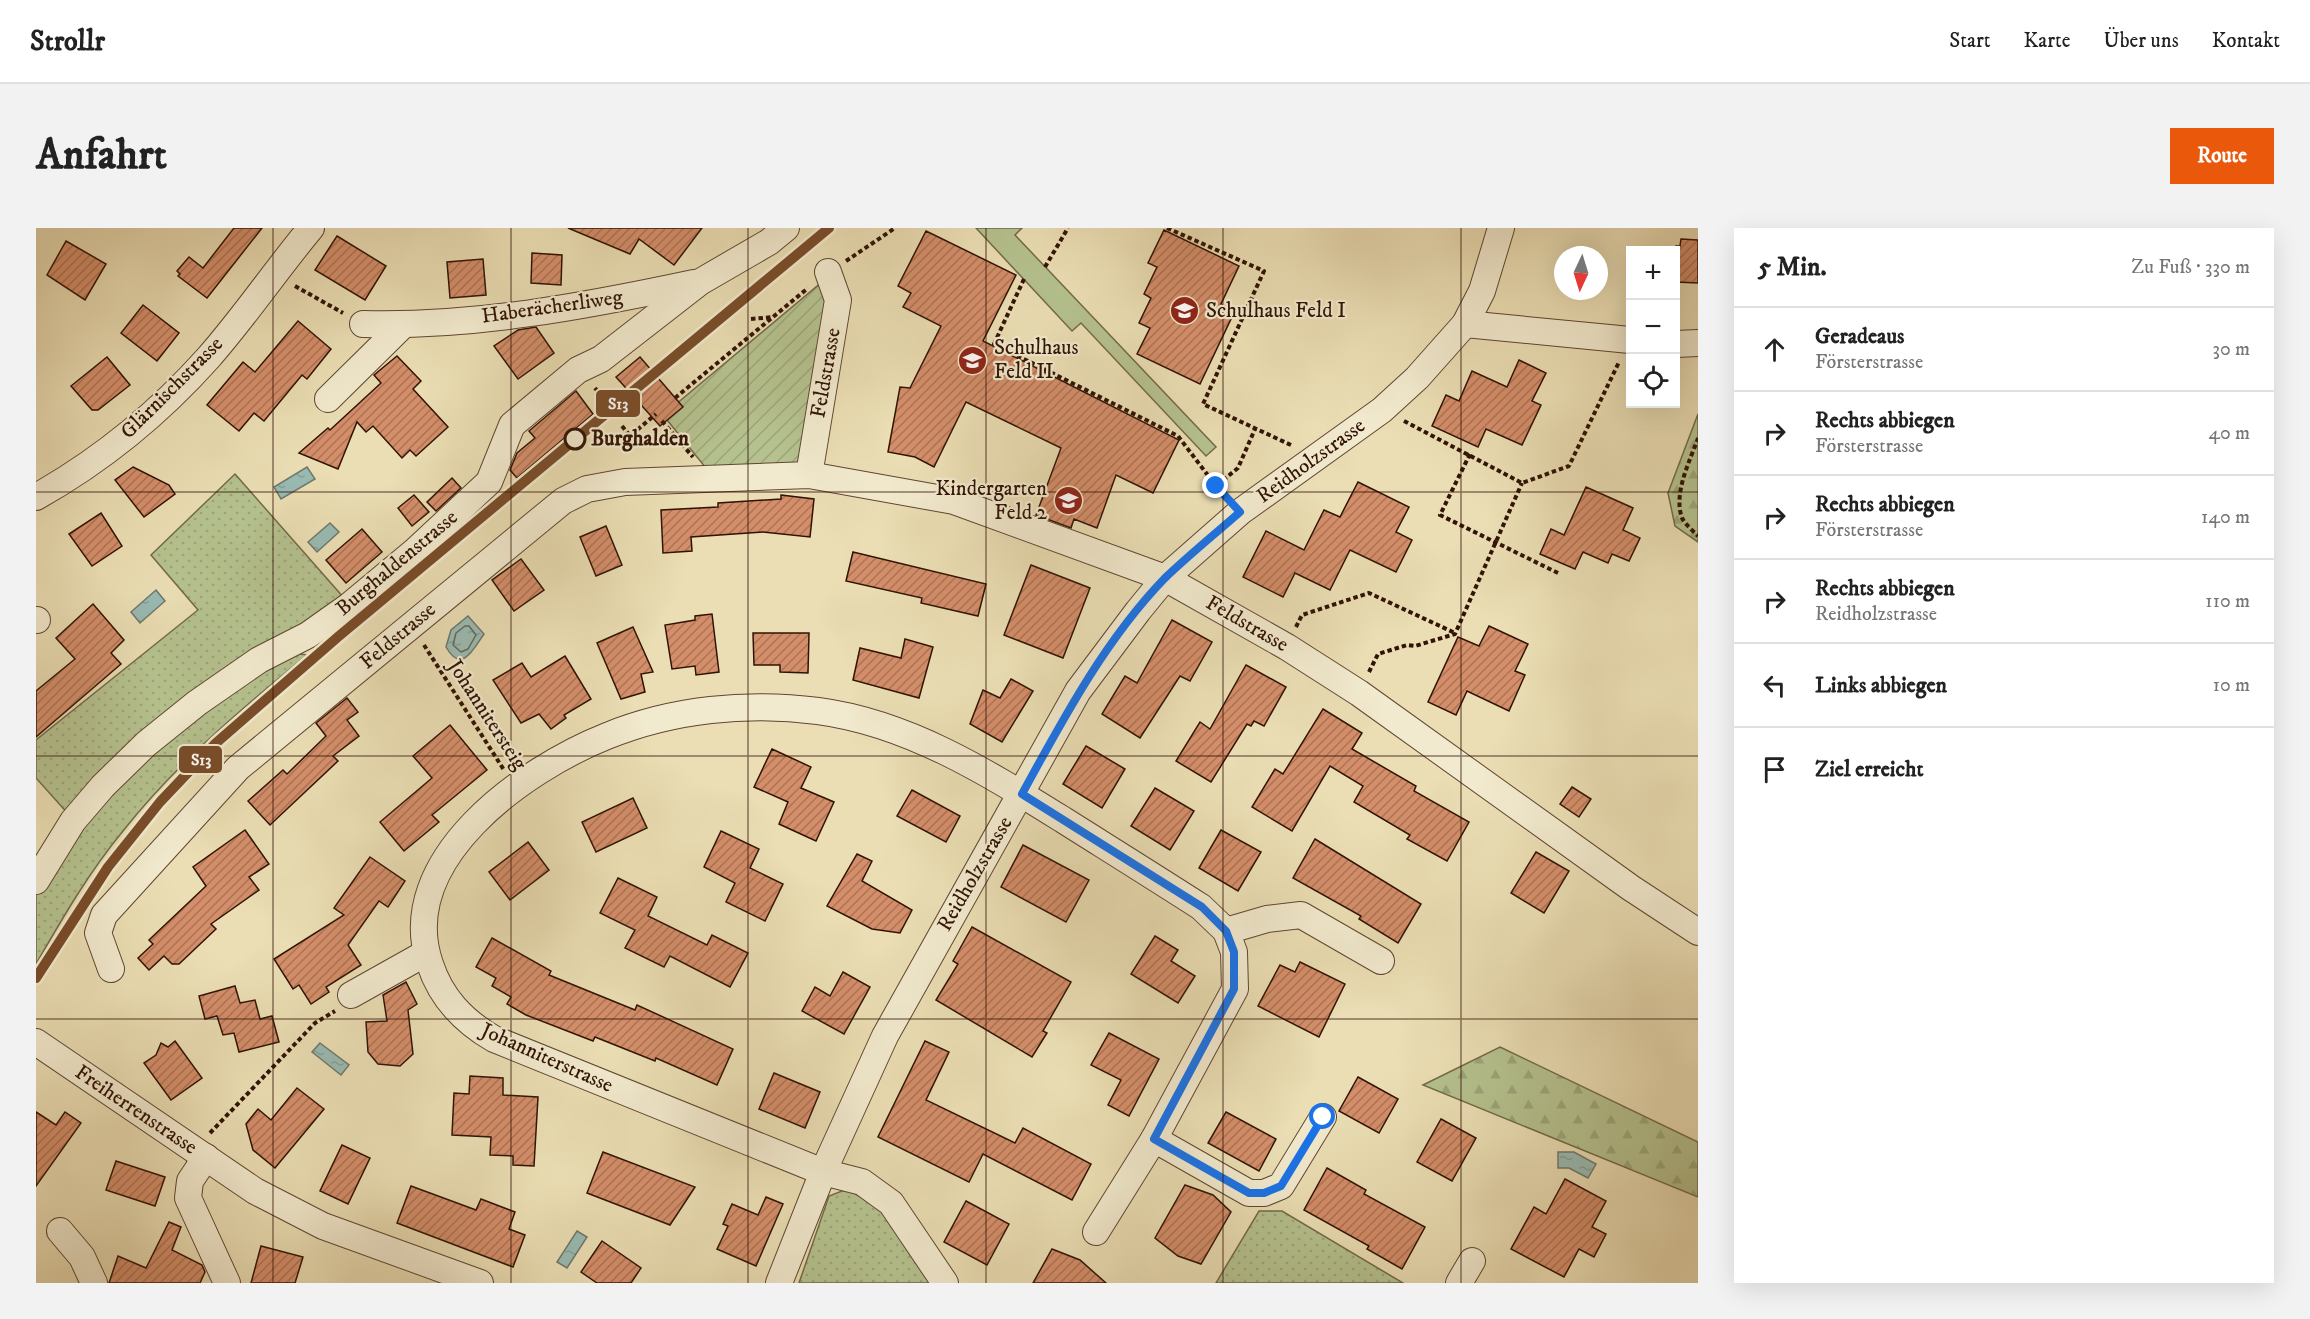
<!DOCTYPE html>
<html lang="de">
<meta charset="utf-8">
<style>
body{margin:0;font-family:"IM FELL DW Pica",serif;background:#f2f2f2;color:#222}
.controls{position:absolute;right:18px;top:18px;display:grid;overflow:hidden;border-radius:0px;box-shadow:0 6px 24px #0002}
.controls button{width:54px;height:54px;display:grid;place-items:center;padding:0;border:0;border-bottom:2px solid #e0e0e0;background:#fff;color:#222;font:30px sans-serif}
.compass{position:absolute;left:1518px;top:18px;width:54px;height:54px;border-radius:50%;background:#fff;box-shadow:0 6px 24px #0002;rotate:184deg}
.stop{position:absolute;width:18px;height:18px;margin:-14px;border:4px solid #1a73e8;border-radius:50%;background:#fff}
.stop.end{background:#1a73e8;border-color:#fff;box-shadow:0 2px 6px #0008}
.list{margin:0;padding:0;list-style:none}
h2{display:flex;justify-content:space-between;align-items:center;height:78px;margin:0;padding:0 24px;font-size:26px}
h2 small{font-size:20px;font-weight:400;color:#767676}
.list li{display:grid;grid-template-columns:39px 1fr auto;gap:18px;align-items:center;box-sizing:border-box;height:84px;padding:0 24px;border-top:2px solid #e0e0e0}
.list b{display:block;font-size:22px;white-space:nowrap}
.list p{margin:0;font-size:20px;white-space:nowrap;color:#767676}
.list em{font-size:20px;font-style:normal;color:#767676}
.icon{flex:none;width:33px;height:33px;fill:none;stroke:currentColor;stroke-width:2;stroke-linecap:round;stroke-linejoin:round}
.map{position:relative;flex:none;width:1662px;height:1055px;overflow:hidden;border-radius:0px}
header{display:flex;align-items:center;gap:36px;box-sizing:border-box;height:84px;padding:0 30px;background:#fff;border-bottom:2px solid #e0e0e0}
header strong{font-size:28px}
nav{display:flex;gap:33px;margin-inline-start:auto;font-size:21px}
.intro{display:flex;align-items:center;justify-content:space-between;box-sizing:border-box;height:144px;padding:0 36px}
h1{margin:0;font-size:42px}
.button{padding:15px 27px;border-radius:0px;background:#ea580c;color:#fff;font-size:21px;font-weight:700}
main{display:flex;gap:36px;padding:0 36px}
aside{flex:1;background:#fff;border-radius:0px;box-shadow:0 6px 24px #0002}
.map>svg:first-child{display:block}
.grass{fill:url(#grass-dots);stroke:#736a4a;stroke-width:1.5}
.forest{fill:url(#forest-firs);stroke:#736a4a;stroke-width:1.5}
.garden{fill:url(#garden-furrows);stroke:#736a4a;stroke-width:1.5}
.pitch{fill:#b5c28f;stroke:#736a4a;stroke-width:1.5}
.water{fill:url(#water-ripples);stroke:#6f786d;stroke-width:1.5}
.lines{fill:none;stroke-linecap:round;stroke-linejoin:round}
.shore{stroke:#65675c;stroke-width:1.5}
.building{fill:url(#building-hatch);stroke:#311305;stroke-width:1.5}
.minor-casing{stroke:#604631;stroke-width:28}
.path{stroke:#311305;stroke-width:4;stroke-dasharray:4.5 3;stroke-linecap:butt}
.minor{stroke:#f2eace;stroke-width:26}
.rail-1-casing{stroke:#f2eace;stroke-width:15}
.rail-1{stroke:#7a4c29;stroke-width:10}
.route{stroke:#1a73e8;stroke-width:8}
.grid{fill:none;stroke:#311305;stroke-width:1.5;stroke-opacity:0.55}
.stop-dot{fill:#f2eace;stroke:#311305;stroke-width:3}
.labels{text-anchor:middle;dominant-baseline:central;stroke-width:4.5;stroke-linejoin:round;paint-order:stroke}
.street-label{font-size:21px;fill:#311305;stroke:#f2eace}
.poi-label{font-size:21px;fill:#311305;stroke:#f2eace;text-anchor:start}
.stop-label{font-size:21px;font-weight:bold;fill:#311305;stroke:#f2eace;text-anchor:start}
.line-badge{stroke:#f2eace;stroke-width:2}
.badge-label{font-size:16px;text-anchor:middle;font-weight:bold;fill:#fff}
</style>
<header>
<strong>Strollr</strong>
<nav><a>Start</a><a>Karte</a><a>Über uns</a><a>Kontakt</a></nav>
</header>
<div class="intro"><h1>Anfahrt</h1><a class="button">Route</a></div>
<main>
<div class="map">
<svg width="1662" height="1055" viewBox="0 0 1662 1055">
<defs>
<pattern id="grass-dots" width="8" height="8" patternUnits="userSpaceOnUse" patternTransform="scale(1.5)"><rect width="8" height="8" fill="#b5c28f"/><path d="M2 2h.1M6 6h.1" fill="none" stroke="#9ca67a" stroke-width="1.8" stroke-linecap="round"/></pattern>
<pattern id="forest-firs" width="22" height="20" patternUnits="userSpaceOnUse" patternTransform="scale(1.5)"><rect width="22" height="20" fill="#b5c28f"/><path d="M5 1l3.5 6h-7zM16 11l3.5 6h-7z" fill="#9ca67a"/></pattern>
<pattern id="garden-furrows" width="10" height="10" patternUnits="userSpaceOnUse" patternTransform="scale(1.5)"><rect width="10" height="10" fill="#b5c28f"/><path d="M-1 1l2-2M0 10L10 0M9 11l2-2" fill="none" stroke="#9ca67a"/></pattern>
<pattern id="water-ripples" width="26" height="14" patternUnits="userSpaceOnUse" patternTransform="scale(1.5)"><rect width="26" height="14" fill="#99bbb3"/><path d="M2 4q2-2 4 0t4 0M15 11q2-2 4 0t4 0" fill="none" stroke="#84a098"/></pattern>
<pattern id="building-hatch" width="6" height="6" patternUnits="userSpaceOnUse" patternTransform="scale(1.5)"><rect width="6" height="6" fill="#d48e6a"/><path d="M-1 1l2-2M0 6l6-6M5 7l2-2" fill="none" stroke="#ad7355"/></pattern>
</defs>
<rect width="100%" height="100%" fill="#ebdeb4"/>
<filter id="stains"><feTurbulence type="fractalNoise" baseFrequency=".00333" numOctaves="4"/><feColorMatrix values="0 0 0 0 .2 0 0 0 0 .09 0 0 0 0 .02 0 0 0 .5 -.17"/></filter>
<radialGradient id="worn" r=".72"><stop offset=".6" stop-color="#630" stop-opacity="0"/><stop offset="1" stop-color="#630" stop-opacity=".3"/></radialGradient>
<!-- grass -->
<g class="grass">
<polygon points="199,246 308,370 34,588 0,550 0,512 162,382 115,327"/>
<path d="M257,425L271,427C205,481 140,536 87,603C53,644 26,691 0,736V664L44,597L166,480Z"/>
<polygon points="811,961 854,986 896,1055 763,1055 793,968"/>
<polygon points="1223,983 1246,983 1367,1055 1180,1055"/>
</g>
<!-- forest -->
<g class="forest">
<polygon points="1662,186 1662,314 1639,298 1632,265"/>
<polygon points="1464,819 1662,914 1662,969 1387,857"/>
</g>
<!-- garden -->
<polygon class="garden" points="786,54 798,74 769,243 674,245 627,187"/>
<!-- pitch -->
<polygon class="pitch" points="940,0 986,0 979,7 1180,219 1170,228 1045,95 1036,103"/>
<!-- water -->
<g class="water">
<polygon points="271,239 279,251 245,271 238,259"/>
<polygon points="294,295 303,304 281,324 272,314"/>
<polygon points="120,362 129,373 104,395 95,384"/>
<path d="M432,388L448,406C438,420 426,447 410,419L415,402Z"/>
<polygon points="284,815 313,837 305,847 276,824"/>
<polygon points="1522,924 1538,924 1560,936 1552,950 1533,940 1522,940"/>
<polygon points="541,1003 551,1009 531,1040 521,1034"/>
</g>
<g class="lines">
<!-- shore -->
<polygon class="shore" points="429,398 433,398 440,407 432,421 425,424 417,417 420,405"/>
</g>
<!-- building -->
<g class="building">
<polygon points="198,0 226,0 171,70 142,48 144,46 141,43 153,29 167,40"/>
<polygon points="532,0 666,0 638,37 603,11 594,26"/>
<polygon points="1128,2 1203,38 1185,76 1191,79 1187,87 1195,91 1164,156 1101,126 1114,100 1103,95 1115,70 1108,66 1121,39 1112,35"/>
<polygon points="890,3 980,47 947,113 1143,212 1117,265 1080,247 1061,300 1038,291 1035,300 1000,287 1025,220 930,174 898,239 879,229 852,224 864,159 874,160 905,98 867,79 875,65 862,58"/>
<polygon points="301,8 350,38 329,72 279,42"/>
<polygon points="1645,11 1662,12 1662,55 1640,54 1640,18 1644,18"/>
<polygon points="30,13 70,36 49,72 11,47"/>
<polygon points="496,25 526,27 525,57 495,55"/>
<polygon points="447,31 450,67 414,70 411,34"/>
<polygon points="107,77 143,105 121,133 85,105"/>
<polygon points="262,93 295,121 271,151 266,147 228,193 218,185 203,203 171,177 207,134 219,144"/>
<polygon points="500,99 518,125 482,151 458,118 482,102"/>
<polygon points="361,128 385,153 377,161 412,199 380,228 374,222 366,230 337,198 330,204 321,194 302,241 263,225 292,200 294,202 345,155 338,147"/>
<polygon points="71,129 94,157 62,182 56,182 35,158"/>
<polygon points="604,129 647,179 624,198 580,149"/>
<polygon points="1483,132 1510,145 1496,173 1505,177 1486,217 1450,201 1442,219 1396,198 1410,167 1423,173 1436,143 1471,159"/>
<polygon points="540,163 557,186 481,250 474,242 481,225 499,210 493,203"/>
<polygon points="97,239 133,257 139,266 108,289 79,252"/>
<polygon points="416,250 425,260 400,283 391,274"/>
<polygon points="1322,254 1373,279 1360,304 1376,312 1360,344 1314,322 1294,362 1259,345 1247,369 1207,349 1230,303 1268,322 1288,282 1304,289"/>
<polygon points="1550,259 1597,280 1587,302 1604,310 1593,333 1576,326 1572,335 1547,324 1539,341 1504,326 1515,301 1528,307"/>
<polygon points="378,267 393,284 376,298 362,280"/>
<polygon points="745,267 778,271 774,309 727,304 655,309 656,323 627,325 625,282 682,279 682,275 745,271"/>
<polygon points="65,285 86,318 56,338 33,306"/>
<polygon points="570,298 586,337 560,348 544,309"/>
<polygon points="326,301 346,324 310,355 290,332"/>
<polygon points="817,324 950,356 942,388 885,375 886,370 810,353"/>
<polygon points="485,331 508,362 478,383 456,352"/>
<polygon points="995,337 1054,360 1027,430 968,407"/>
<polygon points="57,376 88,412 75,425 85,436 0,509 0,463 39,431 20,410"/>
<polygon points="676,386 683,444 660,447 659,438 636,441 629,397 659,392 659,388"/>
<polygon points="1136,392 1176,414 1154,453 1144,448 1104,510 1066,486 1089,448 1101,455"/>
<polygon points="1453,398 1492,416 1479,443 1489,447 1473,483 1431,463 1420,487 1392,474 1422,409 1443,418"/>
<polygon points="597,399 617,444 605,446 609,464 585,471 561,415"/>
<polygon points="717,405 773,405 772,445 744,444 744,437 718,437"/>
<polygon points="869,411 897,419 883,470 817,452 824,420 865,430"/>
<polygon points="529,428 555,471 528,487 530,490 515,501 503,486 485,495 457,452 486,435 495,449"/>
<polygon points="1210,437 1250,459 1228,498 1218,493 1215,498 1211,496 1175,554 1140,533 1164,494 1174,501"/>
<polygon points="975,451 997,463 966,514 934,496 947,462 964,470"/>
<polygon points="311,470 322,484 311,492 323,508 297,528 302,533 234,597 212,573 247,542 251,546 290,508 280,495"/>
<polygon points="1287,481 1326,505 1316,521 1380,558 1378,563 1433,594 1411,633 1371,611 1374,607 1318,574 1327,558 1294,538 1256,603 1216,579 1239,541 1247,546"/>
<polygon points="414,497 451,542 396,587 403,594 368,623 344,594 396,550 377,528"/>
<polygon points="1050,518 1089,541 1066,580 1027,556"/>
<polygon points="736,521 775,539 765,560 798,574 780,613 743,596 752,574 718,559"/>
<polygon points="1536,559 1555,571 1543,589 1524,576"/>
<polygon points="1119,560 1158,583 1134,622 1095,598"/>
<polygon points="876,562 924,588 910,614 861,588"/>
<polygon points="597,570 611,600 560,624 546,594"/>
<polygon points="209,602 233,636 213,649 223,662 175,696 180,701 143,736 136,736 128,728 113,742 102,730 117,716 113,712 170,658 157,639"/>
<polygon points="1185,602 1225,624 1202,663 1163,640"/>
<polygon points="685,603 723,621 714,640 747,656 729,693 690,674 699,655 668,639"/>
<polygon points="1279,611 1385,676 1362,715 1323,691 1325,688 1257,650"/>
<polygon points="492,614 513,642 474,672 453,644"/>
<polygon points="987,617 1053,652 1030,694 965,659"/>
<polygon points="1500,624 1533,643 1508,685 1475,665"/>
<polygon points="821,626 836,633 826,653 876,682 864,705 836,701 791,678"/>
<polygon points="334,629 369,653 352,679 343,673 312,717 325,737 290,759 293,764 275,776 263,757 257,761 238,731 308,687 298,680"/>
<polygon points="582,650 621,669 612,688 671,717 676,707 712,725 694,759 634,728 628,739 589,720 599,702 564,685"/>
<polygon points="936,699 1035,754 1007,803 1011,805 996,829 900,772 922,736 917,733"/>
<polygon points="1119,708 1142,722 1135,733 1159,748 1142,775 1095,746"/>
<polygon points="456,710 515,743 513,747 599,782 601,777 697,821 681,857 620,830 619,833 559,809 557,813 490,787 471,776 475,769 456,758 460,750 440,739"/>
<polygon points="1264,734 1309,756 1283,809 1222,778 1244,737 1259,744"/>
<polygon points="807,744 834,759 808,806 766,783 779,759 794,768"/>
<polygon points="370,754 381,776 372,782 377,826 364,838 342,836 332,824 330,794 351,793 347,767"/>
<polygon points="199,758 204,775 219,772 224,791 236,788 243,814 203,824 198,805 187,807 181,788 169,791 163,768"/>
<polygon points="1073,805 1123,831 1093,888 1072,877 1085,852 1055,837"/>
<polygon points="139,813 166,850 135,872 108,835 120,827 125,815 132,819"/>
<polygon points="889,813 913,824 890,872 979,915 987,900 1055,936 1036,972 947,926 933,954 842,909"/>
<polygon points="738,845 784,864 769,900 723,881"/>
<polygon points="434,848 467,850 467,867 502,869 498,938 477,937 477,928 454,927 455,909 416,907 418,865 433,866"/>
<polygon points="1322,849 1362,871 1343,905 1303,883"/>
<polygon points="261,860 288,881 239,940 217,922 210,896 222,881 235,892"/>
<polygon points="0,884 20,897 29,884 45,895 0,958"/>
<polygon points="1190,884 1240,911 1223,943 1172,915"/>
<polygon points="1405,891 1440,910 1416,953 1381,934"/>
<polygon points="306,917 334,930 312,976 284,963"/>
<polygon points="567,924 659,959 634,997 551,965"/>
<polygon points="80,933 129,949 119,978 70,962"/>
<polygon points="1291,940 1330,962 1328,966 1389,999 1366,1041 1331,1021 1333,1018 1268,982"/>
<polygon points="1529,951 1570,973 1556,999 1570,1006 1558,1029 1543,1021 1528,1049 1475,1021 1498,979 1510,986"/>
<polygon points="1149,957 1177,967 1195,984 1165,1036 1142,1028 1119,1010"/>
<polygon points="375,958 440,982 445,971 479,984 473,1001 489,1007 477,1039 361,995"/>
<polygon points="730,969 747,976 720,1038 681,1021 692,998 687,996 696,976 722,987"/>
<polygon points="930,973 973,996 951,1037 908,1014"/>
<polygon points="133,994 145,999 136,1022 166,1037 169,1044 164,1055 73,1055 82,1028 110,1040"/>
<polygon points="566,1013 605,1040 595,1055 561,1055 545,1044"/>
<polygon points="225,1018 267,1029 259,1055 215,1055"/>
<polygon points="1016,1021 1044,1032 1070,1055 997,1055"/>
</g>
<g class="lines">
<defs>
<g id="minor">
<path d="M327,96C438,99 550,78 658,55"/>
<polyline points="1429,96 1594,112"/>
<polyline points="1640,116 1662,115"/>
<polyline points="292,171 367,97"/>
<polyline points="773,247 802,72 792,44"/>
<path d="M0,269C64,233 124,184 173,129C209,88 240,42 275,0"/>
<polyline points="0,392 1,392"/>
<polyline points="0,653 37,593 67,558 110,516 161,475 223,432 272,407 313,378 379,323 453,254 476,197 542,142 565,131 664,54 733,14 750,0"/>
<polyline points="1190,703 1231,691 1265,687 1345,733"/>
<polyline points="75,741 62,705 68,687 202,540 527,273 551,261 589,254 773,247 918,273 1129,350 1251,419 1323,465 1595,660 1662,704"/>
<polyline points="315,767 390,725"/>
<polyline points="0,814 219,963 287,998 444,1055"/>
<polyline points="1118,911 1213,965 1228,965 1245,958 1287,889"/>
<polyline points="170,929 154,953 152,970 191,1055"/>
<polyline points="24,1003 46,1029 58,1055"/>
<polyline points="743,1055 787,944 849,808 1042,463 1102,383 1129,350 1204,284 1346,182 1381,150 1429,96 1446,63 1465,0"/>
<path d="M909,1055L855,975L826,954L787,944L458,811C427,793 405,770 394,736C358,632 488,541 571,508C637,481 711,474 782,483C873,495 952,545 1029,593C1075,622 1120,650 1165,679L1190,703L1198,724L1199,761L1118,911L1060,1004"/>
<polyline points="1423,1055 1436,1033"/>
</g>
</defs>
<!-- minor casing -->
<use href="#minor" class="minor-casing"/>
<!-- path -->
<g class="path">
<polyline points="1131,0 1228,43 1167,176 1257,218"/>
<polyline points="810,33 859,0"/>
<polyline points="1009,39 1032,0"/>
<polyline points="988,51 958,116 1142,208 1180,258"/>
<polyline points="259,58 307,85"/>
<polyline points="715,91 737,89"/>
<polyline points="559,160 568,171"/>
<polyline points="639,170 772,60"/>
<polyline points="626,193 657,229"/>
<polyline points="1368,193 1486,255 1533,238 1583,134"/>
<polyline points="586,198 594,208 620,186"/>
<path d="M1662,210C1654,233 1637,265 1646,290C1649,296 1657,303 1662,308"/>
<polyline points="1434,226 1404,287 1524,346"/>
<polyline points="1189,268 1180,258 1202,240 1219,201"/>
<polyline points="1260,399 1266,387 1333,365 1419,405"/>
<polyline points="388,417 468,542"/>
<polyline points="1333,444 1342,426 1371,417 1379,418 1419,406 1486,255"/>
<polyline points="174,905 279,795 299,783"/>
</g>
<!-- minor -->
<use href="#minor" class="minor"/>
<defs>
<polyline id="rail-1" points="0,750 72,639 124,574 180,515 303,408 793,0"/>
</defs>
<!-- rail-1 casing -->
<use href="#rail-1" class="rail-1-casing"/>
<!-- rail-1 -->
<use href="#rail-1" class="rail-1"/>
</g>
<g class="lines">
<!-- route -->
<path class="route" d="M1180,258L1204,284C1179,306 1153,327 1129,350C1069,412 1027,491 986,566L1166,679L1190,703L1198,724V761L1118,911L1213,965H1228L1245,958L1287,889"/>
</g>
<!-- grid -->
<path class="grid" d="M237,0V1055M475,0V1055M712,0V1055M950,0V1055M1187,0V1055M1425,0V1055M0,264H1662M0,528H1662M0,791H1662"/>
<!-- icons -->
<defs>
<symbol id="school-disc" viewBox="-11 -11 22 22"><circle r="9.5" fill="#8f2418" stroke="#f2eace"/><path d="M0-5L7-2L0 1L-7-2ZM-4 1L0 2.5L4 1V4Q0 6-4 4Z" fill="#fff"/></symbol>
</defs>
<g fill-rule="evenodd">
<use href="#school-disc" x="1132" y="66" width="33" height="33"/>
<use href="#school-disc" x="920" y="116" width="33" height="33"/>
<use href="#school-disc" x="1016" y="256" width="33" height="33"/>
</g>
<!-- markers -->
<circle class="stop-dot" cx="539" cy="211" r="10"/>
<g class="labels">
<!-- street labels -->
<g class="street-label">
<text transform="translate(516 79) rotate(-8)">Haberächerliweg</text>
<text transform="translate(790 145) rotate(-80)">Feldstrasse</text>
<text transform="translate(136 160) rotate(-45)">Glärnischstrasse</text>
<text transform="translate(1275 233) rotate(-36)">Reidholzstrasse</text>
<text transform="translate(361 335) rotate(-40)">Burghaldenstrasse</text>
<text transform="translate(1211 396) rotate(30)">Feldstrasse</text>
<text transform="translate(362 408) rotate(-40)">Feldstrasse</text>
<text transform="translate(451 487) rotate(57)">Johannitersteig</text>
<text transform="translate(939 646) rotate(-60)">Reidholzstrasse</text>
<text transform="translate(511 830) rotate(24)">Johanniterstrasse</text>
<text transform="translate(100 882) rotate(34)">Freiherrenstrasse</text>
</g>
<!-- poi labels -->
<g class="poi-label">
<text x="1170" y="83">Schulhaus Feld I</text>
<text x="958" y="120">Schulhaus<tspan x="958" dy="24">Feld II</tspan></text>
<text x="1011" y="261" text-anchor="end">Kindergarten<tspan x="1011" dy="24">Feld 2</tspan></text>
</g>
<!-- stop labels -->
<g class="stop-label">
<text x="555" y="211">Burghalden</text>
</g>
</g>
<g class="line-badge">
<rect x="559" y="161" width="46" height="29" rx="6" fill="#7a4c29"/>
<rect x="142" y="517" width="45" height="29" rx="6" fill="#7a4c29"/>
</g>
<g class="badge-label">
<text x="582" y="181">S13</text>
<text x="165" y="537">S13</text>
</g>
<rect width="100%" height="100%" filter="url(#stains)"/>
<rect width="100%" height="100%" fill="url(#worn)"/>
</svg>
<div class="controls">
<button>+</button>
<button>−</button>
<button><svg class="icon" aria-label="locate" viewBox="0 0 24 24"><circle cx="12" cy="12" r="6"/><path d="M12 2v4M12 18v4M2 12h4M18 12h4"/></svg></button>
</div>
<svg class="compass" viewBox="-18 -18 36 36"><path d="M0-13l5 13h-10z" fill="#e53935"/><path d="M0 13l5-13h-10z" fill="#767676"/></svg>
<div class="stop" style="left:1287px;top:889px"></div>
<div class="stop end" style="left:1180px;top:258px"></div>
</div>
<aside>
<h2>5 Min.<small>Zu Fuß · 330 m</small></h2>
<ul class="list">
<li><svg class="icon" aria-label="ahead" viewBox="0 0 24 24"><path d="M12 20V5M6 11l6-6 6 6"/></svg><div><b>Geradeaus</b><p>Försterstrasse</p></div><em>30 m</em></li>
<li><svg class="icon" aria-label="right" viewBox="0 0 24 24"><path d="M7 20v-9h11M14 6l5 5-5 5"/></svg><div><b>Rechts abbiegen</b><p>Försterstrasse</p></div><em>40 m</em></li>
<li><svg class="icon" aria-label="right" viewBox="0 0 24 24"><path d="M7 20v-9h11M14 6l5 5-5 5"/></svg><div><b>Rechts abbiegen</b><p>Försterstrasse</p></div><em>140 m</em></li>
<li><svg class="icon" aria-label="right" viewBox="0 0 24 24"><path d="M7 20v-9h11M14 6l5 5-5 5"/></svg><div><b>Rechts abbiegen</b><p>Reidholzstrasse</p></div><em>110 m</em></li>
<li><svg class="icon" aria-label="left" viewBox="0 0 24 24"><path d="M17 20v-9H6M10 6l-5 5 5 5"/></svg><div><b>Links abbiegen</b></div><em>10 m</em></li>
<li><svg class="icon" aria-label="arrive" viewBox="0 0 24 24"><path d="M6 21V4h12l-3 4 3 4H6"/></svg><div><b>Ziel erreicht</b></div></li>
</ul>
</aside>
</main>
